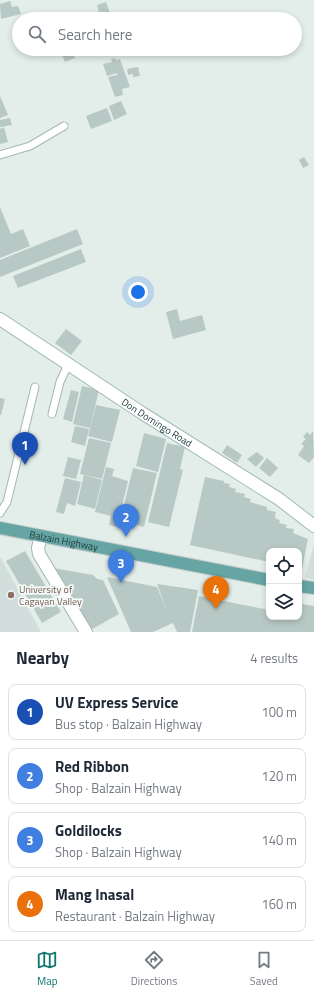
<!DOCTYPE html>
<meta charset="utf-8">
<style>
:root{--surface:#fff;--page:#f2f2f3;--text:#1f2937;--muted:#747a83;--line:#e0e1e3;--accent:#0f766e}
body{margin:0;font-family:"Titillium Web",sans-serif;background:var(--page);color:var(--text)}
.controls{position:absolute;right:12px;bottom:12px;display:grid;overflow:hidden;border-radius:8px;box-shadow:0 2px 6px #0003}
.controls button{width:36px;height:36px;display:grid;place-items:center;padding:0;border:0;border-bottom:1px solid var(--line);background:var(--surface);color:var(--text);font:20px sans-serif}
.you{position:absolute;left:138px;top:292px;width:14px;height:14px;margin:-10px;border:3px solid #fff;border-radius:50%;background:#1a73e8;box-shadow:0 0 0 6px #1a73e833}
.badge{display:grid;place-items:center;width:26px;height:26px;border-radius:50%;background:var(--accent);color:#fff;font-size:13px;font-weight:700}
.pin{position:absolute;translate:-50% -33px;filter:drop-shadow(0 1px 2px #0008)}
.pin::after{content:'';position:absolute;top:21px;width:14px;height:12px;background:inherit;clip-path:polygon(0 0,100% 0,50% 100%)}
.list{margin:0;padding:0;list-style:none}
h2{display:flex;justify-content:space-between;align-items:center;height:52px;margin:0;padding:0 16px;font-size:17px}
h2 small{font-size:13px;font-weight:400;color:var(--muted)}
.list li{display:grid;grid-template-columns:26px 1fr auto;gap:12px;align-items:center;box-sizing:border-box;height:56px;margin:0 8px 8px;padding:0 8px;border:1px solid var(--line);border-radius:8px}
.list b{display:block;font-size:15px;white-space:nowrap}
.list p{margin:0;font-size:13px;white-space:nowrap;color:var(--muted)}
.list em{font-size:13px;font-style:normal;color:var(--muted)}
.icon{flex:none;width:22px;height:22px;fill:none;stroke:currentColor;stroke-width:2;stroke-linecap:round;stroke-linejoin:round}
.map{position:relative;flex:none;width:314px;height:632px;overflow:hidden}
.search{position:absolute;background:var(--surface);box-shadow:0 2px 6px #0003;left:12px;right:12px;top:12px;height:44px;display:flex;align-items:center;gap:10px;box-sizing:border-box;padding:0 14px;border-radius:22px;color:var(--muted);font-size:15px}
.sheet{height:308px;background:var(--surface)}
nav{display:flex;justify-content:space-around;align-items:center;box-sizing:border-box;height:56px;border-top:1px solid var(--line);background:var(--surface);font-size:11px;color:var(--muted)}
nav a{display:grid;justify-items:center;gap:2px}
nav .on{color:var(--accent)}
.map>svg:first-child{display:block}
.built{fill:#d1dedb}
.building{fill:#b8c9c5}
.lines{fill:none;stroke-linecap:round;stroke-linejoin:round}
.service-casing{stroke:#a5b6b4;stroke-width:9}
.minor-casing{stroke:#a5b6b4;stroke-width:14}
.secondary-casing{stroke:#a1bab7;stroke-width:14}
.primary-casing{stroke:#c1cac9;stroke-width:14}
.service{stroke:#fff;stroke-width:7}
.minor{stroke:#fff;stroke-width:12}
.secondary{stroke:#fff;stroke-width:12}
.primary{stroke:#66a5a4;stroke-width:12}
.education-dot{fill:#8d6e63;stroke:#f4faf8;stroke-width:1.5}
.labels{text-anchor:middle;stroke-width:3.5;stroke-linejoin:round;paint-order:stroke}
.street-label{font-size:10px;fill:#22403f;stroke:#f4faf8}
.education-label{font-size:10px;fill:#785e54;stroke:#f4faf8;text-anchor:start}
</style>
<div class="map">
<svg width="314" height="632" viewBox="0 0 314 632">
<rect width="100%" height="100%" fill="#e3eeeb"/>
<g class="built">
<path d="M314,544V580L305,577Z"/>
<path d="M0,558H1L41,632H0Z"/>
</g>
<g class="building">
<path d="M10,1L12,7L18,6L21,14L1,19L0,4Z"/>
<path d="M106,2L110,13L100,16L97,5Z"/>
<path d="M60,49H71L75,58L65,62Z"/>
<path d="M73,49H93L76,56Z"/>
<path d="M115,58L116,60L120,59L130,87L122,89L123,95L115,97L108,77L117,75V73L107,76L103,64L112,62L111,59Z"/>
<path d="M138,67L140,76L133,77V74L128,75L127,69Z"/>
<path d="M0,96L8,115L0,118Z"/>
<path d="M121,101L127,114L114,120L109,106Z"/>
<path d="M107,108L112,121L91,129L86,116Z"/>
<path d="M10,118L12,125L0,127V120Z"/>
<path d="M4,127L8,142L0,144V129Z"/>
<path d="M304,157L309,165L303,168L299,160Z"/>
<path d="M0,207L11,234L23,229L30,246L0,258Z"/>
<path d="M77,229L83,244L0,277V260Z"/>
<path d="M81,249L86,262L18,288L13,276Z"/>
<path d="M177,309L180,321L202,315L206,330L173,339L166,312Z"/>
<path d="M66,329L82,341L71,355L55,343Z"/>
<path d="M82,386L99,390L90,428L73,424Z"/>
<path d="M71,390L79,392L72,422L63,419Z"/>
<path d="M0,398L5,399L1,415H0Z"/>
<path d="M96,405L120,410L112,442L88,436Z"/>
<path d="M75,426L89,429L85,446L71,442Z"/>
<path d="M313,431L314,457L309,463L298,455L304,446L301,444L306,439L303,437L307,432L310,435Z"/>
<path d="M144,433L166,439L158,472L136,466Z"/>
<path d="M89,438L111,443L102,479L80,474Z"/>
<path d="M167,443L185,447L180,469L183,470L169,527L148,522Z"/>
<path d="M227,445L242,455L237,463L222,453Z"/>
<path d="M257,452L264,458L256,467L247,459Z"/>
<path d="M68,457L81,460L76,479L63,476Z"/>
<path d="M267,458L278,468L270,477L259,468Z"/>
<path d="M106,467L114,469L112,476L128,481L117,527L109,525L111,516L95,512Z"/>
<path d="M133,468L157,473L144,527L120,521Z"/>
<path d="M84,475L102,480L95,509L77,504Z"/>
<path d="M205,477L224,481V483L230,484L229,487L236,489L235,492L245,494L244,497L251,499L250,502L267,507V510L276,512L275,516L276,519L280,520L279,523L287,525L286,528L294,529L293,533L308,539L302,569H299V551H269V562L190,545Z"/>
<path d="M65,478L81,482L75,506L67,503L64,514L56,512Z"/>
<path d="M25,551L61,612L42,623L6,561Z"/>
<path d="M53,568L93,575L97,579L103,580L119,614L87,632Z"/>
<path d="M107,577L157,587L167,611L157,584L198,590L190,632H177L173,623L153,632H131Z"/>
<path d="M199,596L269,610V617H299L302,604L314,606V632H192Z"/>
</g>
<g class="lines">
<g class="service-casing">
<g id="service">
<path d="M0,155L30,146L64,126"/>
<path d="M52,414L60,382L68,365"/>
<path d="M0,513L7,502L35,387"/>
</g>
</g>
<g class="minor-casing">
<path id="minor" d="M41,536L38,548L39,554L86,632"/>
</g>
<g class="secondary-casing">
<g id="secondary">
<path id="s1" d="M0,319L142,413L279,499L314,526"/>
</g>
</g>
<g class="primary-casing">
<g id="primary">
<path id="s2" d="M0,528L269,580"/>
<path d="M299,586L314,588"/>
</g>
</g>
<use href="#service" class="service"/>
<use href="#minor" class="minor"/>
<use href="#secondary" class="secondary"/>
<use href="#primary" class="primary"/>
</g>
<circle class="education-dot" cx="11" cy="595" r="4"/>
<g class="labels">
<g class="street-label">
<text dy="4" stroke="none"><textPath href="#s1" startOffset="188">Don Domingo Road</textPath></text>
<text dy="4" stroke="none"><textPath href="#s2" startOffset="65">Balzain Highway</textPath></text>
</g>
<g class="education-label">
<text x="19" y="593">University of<tspan x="19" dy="12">Cagayan Valley</tspan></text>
</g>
</g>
</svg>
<div class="controls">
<button><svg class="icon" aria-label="locate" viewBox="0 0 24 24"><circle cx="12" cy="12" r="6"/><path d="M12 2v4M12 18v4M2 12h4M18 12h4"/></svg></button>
<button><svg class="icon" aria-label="layers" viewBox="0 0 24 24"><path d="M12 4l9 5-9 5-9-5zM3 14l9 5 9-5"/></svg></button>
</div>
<div class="you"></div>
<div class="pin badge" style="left:25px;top:465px;background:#1a4fb4">1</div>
<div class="pin badge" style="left:126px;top:537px;background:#3f7fe0">2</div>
<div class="pin badge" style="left:121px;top:583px;background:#3f7fe0">3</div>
<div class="pin badge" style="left:216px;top:609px;background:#e8710a">4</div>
<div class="search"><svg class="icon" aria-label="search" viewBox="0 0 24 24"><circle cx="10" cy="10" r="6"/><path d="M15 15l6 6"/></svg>Search here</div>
</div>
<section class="sheet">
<h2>Nearby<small>4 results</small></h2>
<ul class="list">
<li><span class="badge" style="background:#1a4fb4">1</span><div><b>UV Express Service</b><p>Bus stop · Balzain Highway</p></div><em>100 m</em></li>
<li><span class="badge" style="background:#3f7fe0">2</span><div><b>Red Ribbon</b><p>Shop · Balzain Highway</p></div><em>120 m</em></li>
<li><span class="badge" style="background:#3f7fe0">3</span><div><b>Goldilocks</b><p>Shop · Balzain Highway</p></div><em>140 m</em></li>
<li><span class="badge" style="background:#e8710a">4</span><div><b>Mang Inasal</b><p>Restaurant · Balzain Highway</p></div><em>160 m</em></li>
</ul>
</section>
<nav>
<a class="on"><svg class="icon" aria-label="map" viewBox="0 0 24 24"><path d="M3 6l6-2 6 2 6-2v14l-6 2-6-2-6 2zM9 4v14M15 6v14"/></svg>Map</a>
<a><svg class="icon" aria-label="directions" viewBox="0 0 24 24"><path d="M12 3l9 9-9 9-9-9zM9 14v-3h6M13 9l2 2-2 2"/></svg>Directions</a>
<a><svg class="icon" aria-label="saved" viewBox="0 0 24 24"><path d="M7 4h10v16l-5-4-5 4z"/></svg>Saved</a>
</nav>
